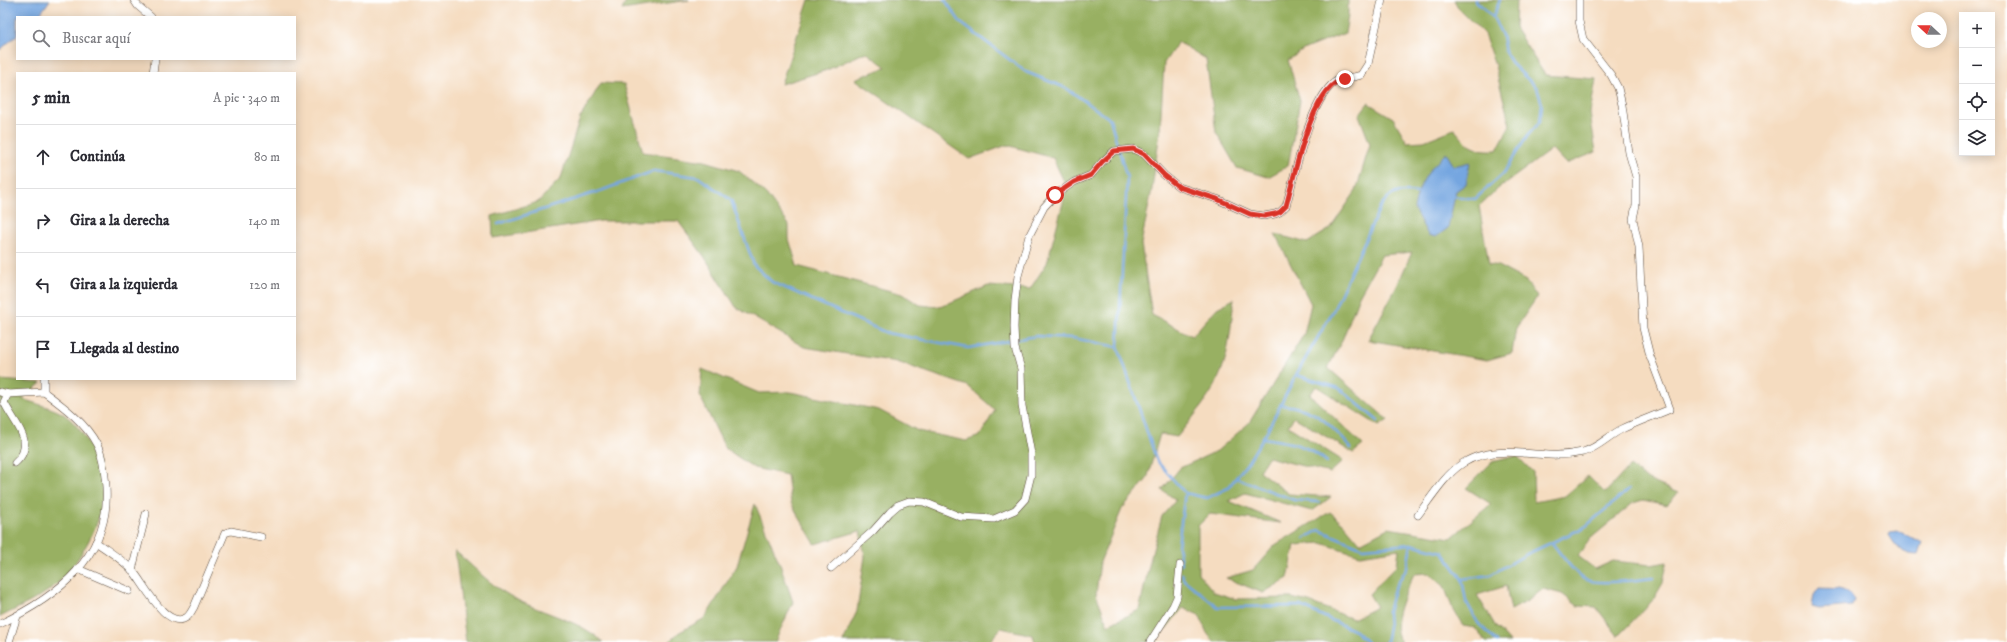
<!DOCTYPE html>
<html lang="es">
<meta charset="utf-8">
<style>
:root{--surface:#fff;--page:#f2f2f3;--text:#2b2b33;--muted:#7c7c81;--line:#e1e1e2}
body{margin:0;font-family:"IM FELL DW Pica",serif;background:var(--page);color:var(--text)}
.controls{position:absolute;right:12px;top:12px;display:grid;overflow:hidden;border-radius:0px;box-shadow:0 2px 10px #0003}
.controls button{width:36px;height:36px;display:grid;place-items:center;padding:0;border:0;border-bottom:1px solid var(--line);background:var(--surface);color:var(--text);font:20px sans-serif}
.compass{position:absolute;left:1911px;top:12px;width:36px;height:36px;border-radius:50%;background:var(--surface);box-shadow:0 2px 10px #0003;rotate:292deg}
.stop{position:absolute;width:12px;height:12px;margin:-9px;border:3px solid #d93025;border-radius:50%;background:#fff}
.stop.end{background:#d93025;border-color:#fff;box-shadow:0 1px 4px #0008}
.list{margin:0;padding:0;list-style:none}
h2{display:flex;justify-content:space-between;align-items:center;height:52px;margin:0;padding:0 16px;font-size:17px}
h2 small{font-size:13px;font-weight:400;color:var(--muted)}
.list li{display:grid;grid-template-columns:26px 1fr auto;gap:12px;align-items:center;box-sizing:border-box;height:64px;padding:0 16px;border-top:1px solid var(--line)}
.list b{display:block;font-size:15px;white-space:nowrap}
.list em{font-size:13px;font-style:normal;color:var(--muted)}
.icon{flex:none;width:22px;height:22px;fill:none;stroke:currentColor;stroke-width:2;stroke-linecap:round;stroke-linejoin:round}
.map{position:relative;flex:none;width:2007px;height:642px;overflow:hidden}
.search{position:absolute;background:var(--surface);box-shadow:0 2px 10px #0003;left:16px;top:16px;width:280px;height:44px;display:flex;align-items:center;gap:10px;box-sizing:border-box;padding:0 14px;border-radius:0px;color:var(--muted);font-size:15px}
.panel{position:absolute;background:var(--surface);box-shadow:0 2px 10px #0003;left:16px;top:72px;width:280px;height:308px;border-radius:0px}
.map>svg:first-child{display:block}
.forest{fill:#98b062;stroke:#6a6d40}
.water{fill:#75a6e0;stroke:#58687f}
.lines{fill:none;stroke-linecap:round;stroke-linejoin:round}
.stream{stroke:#75a6e0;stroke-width:2.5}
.minor-casing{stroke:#574536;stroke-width:8}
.minor{stroke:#fff;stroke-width:7}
.route{stroke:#d93025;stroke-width:5}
</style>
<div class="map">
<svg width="2007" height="642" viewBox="0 0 2007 642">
<rect width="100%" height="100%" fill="#fff"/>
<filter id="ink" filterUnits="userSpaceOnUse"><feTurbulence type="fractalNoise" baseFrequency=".025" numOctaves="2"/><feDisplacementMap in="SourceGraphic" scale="8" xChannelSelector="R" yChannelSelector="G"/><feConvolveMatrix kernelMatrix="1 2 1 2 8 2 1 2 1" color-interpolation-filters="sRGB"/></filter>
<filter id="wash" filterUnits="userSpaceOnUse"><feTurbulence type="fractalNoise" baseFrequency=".012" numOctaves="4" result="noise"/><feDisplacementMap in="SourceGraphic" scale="16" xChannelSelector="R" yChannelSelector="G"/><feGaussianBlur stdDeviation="0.9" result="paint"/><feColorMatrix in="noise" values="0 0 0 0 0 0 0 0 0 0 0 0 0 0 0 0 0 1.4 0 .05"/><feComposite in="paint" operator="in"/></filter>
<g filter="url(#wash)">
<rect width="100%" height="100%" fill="#f5dcc0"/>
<g class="forest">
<path d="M627,0H689L622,10Z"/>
<path d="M809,0H1348V16L1345,33L1305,49L1288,60L1300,101L1288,166L1268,177L1237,168L1216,132L1206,59L1178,42L1164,63L1160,131L1152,189L1141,244L1152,315L1192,336L1217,308L1234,299C1231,323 1230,349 1221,372C1212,396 1193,417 1177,437L1160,434L1147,479L1122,509L1100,562L1096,594L1108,625L1139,610L1151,557L1162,516L1176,500L1162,490L1180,468L1217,451L1249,423L1304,334L1311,304L1275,234L1307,243L1330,229L1356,191L1370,144L1359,115L1368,103L1393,118L1407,142L1424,141L1454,129C1469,146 1472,151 1497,150L1510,125L1495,66L1484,34L1459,9L1454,0H1519L1516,2L1515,28L1545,75L1596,79L1590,113L1596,152L1566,164L1552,149L1495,191L1479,206L1489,264L1498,266L1526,281L1537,297L1516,328L1512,353L1487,360L1368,340L1397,286L1412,252L1382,255L1359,296L1343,338L1328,368L1388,420L1379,426L1316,386L1310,395L1363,445L1353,453L1294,417L1288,426L1343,461L1330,473L1268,457L1259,471L1289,494L1331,497L1312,511L1245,493L1229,501L1281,523L1210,514L1198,526V573L1214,592L1236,599L1291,598L1309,602L1353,619L1377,607L1369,594L1397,565L1399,549L1360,555L1321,543L1295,545L1288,578L1263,593L1226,578L1253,570L1275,545L1330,512L1344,524L1360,543L1388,528L1451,538L1491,504L1466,488L1492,462L1517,456L1533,472L1534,502L1565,496L1588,476L1605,493L1630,466L1648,480L1678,493L1667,505L1643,500L1633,503L1590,539L1578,556L1595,569L1613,561L1651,565L1667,562L1663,583L1653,600L1618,636L1596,607L1578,606L1562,594L1543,589L1529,600L1511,610L1506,586L1477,595L1496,627L1510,642H1486L1475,628L1463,626L1452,607L1444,586L1429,573L1414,574C1406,591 1388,625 1401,642H1214L1207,633L1199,615L1183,608L1155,642H1035L1033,635L1001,628L989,642H843L857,611L865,556L860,531L815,544L791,503L787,475L754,468L725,448L700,396L702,369L759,393L790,392L879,410L918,431L966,441L980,436L995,410L968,386L897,362L804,347L736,307L704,256L678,221H601L493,238L492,216L538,202L561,178L580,118L601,83L624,84L643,152L705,161L739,171L766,194L789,225V239L797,266L902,294L920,305L940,307L988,286L1030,289L1047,263L1067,188L1053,158L1007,145L969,159L855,79L886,67L866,52L827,70L781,84Z"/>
<path d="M0,380L41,383L22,399C33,403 55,408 65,415C91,435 108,478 101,510C96,532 79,560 64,577C48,595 22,606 0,617Z"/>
<path d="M755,504L781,567L793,602L775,642H669L678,633L705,618L737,566Z"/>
<path d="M455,551C472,565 488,583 507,594C537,613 577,618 603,642H466Z"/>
</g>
<g class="water">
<path d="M0,0H50L38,17H17V35L0,50Z"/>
<path d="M1446,153L1454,166L1470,162L1466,184L1456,191L1448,228L1436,237L1428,235L1414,209C1419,182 1427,172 1446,153Z"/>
<path d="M1898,531L1923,543L1919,555C1902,555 1896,547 1889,535L1890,532Z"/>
<path d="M1819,588C1832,589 1848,586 1854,601L1852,606L1819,609L1812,607L1814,595Z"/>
</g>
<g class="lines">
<g class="stream">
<path d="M945,0L961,23L1026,72L1066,88L1110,119L1127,178L1118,347L1157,461L1185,493"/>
<path d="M1475,0L1493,17"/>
<path d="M1452,196L1475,199L1503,174L1528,135L1540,122L1542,104L1537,88L1513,65L1505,52L1502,35L1493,17L1500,0"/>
<path d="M498,224L603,190L654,171L698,177L731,200L754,265L772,282L887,333L968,348L1036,336L1073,338L1118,347"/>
<path d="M1296,375L1339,388L1378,421"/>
<path d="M1281,405C1315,407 1329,423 1351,448"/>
<path d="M1263,438C1289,442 1307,444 1327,462"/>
<path d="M1236,478L1294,500L1319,502"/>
<path d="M1305,538L1319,530L1363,548L1411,544"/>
<path d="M1553,544C1559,552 1575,574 1584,579C1597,586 1638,580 1653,578"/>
<path d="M1181,564L1178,546L1185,493L1207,498L1228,488L1248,462L1267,431L1296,375L1333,311L1380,207C1392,190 1399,191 1419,193"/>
<path d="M1182,574L1183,579L1218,607L1301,606L1355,631L1367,642"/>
<path d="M1462,579L1490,575L1527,554L1585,527L1629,489"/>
<path d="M1386,642L1389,628L1388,612L1394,589L1407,568L1411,544L1443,552L1462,579L1466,601L1478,623L1497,642"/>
</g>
</g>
</g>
<g filter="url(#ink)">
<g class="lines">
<g class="minor-casing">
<g id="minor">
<path d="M134,0L138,6L151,17"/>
<path d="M153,73L155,59"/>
<path d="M0,392L8,394L44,392C63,406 86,423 97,445C103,457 105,473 106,487C111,556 57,597 0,624"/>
<path d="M44,392V379"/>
<path d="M8,394L4,402C13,422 38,443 15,463"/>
<path d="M1418,515C1450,471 1463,447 1522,453C1544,455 1561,457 1583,452C1598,448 1608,436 1622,429C1637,422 1654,416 1670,409L1650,356L1643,328L1639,247L1633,219L1636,205V177L1629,153L1622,105L1618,88L1611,75L1583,39L1579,21V0"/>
<path d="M96,542C108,551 122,559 133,571C143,582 167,632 187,617C190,615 192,610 194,607L225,533L231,531L261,537"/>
<path d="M831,568L873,531L890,512L898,505L909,501L924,502L961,517L994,519L1015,510L1025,499L1031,475V454L1022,406L1021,369L1015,348L1014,327L1015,300L1018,276L1029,236L1044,207L1055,195L1074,182L1091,175L1102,162L1114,151L1133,149L1144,154L1164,175L1179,187L1217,199L1250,214L1264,216L1275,214L1280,212L1286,206C1295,176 1310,95 1338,80C1344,77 1354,78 1361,75L1368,64L1382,0"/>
<path d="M78,569L129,591"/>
<path d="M132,570L146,514"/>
<path d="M9,642L17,616"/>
<path d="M1150,642L1173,606L1177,597L1180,565"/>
</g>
</g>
<use href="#minor" class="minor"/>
</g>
</g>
<g class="lines" filter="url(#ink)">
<path class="route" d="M1055,195L1074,182L1091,175L1102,162L1114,151L1133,149L1144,154L1164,175L1179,187L1217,199L1250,214L1264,216L1275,214L1280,212L1286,206C1294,178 1312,83 1345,79"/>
</g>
</svg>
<div class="controls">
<button>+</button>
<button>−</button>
<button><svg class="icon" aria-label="locate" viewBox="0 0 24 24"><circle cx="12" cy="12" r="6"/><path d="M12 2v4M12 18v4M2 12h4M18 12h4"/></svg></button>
<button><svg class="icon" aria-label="layers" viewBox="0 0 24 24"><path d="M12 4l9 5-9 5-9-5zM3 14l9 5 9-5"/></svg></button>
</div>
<svg class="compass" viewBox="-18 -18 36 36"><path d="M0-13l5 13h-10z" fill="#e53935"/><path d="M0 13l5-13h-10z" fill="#7c7c81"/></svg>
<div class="stop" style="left:1055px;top:195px"></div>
<div class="stop end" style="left:1345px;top:79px"></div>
<div class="search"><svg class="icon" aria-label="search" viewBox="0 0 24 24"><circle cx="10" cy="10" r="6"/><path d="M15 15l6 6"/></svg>Buscar aquí</div>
<section class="panel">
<h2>5 min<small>A pie · 340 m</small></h2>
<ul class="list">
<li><svg class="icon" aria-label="ahead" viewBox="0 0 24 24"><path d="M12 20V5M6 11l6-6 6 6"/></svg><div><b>Continúa</b></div><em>80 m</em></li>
<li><svg class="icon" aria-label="right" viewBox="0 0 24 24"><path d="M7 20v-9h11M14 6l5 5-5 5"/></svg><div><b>Gira a la derecha</b></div><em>140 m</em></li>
<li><svg class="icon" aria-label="left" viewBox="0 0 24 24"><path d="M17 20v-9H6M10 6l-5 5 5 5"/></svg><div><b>Gira a la izquierda</b></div><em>120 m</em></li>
<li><svg class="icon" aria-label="arrive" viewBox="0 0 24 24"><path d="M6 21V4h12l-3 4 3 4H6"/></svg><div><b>Llegada al destino</b></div></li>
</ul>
</section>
</div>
